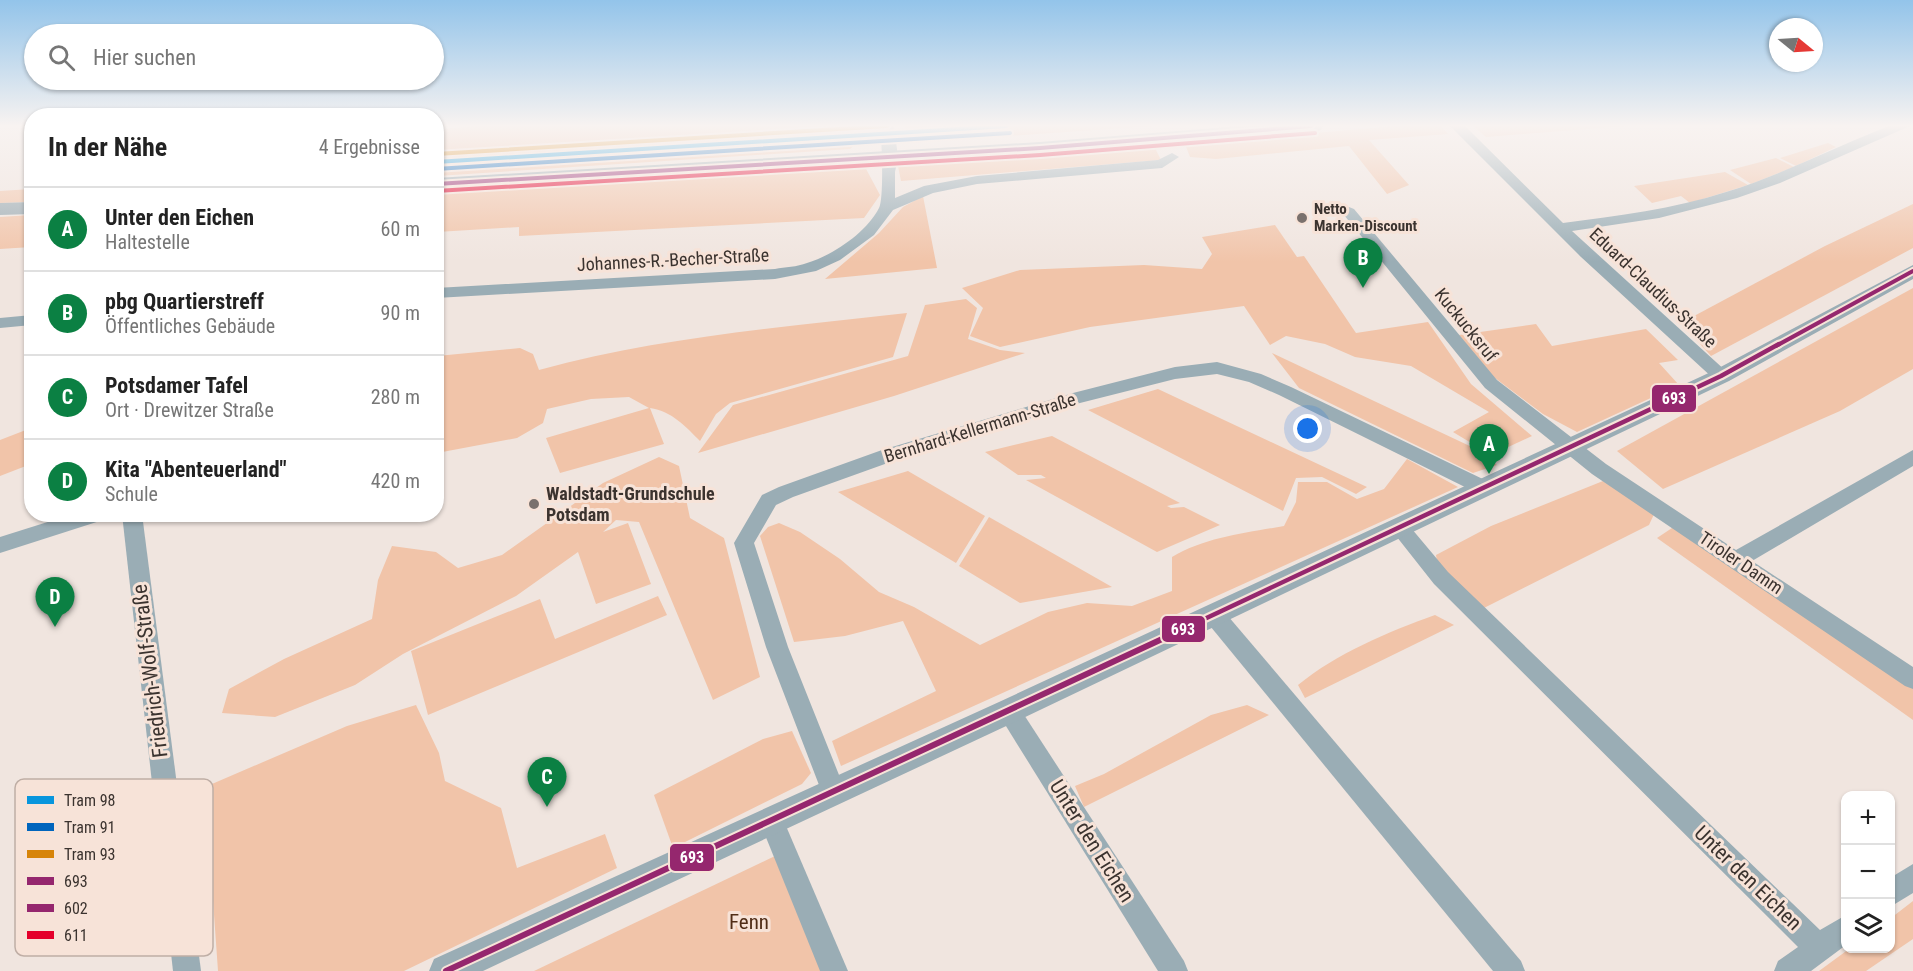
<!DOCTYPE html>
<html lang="de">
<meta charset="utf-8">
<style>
:root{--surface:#fff;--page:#f6f6f6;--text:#222;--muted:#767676;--line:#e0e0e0;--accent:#0b8043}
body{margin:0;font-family:"Roboto Condensed",sans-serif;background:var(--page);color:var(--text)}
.controls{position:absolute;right:18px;bottom:18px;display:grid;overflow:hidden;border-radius:12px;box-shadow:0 2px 4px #0004}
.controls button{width:54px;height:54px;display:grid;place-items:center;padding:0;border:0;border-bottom:2px solid var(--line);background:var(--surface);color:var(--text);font:30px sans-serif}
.compass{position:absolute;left:1769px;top:18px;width:54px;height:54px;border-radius:50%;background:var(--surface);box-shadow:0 2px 4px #0004;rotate:108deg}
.you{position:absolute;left:1308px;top:429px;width:21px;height:21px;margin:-15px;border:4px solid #fff;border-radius:50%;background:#1a73e8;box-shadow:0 0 0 9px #1a73e833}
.badge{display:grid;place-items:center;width:39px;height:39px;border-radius:50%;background:var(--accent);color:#fff;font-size:20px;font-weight:700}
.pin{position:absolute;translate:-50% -50px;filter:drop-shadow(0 2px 3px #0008)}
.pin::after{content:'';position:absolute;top:32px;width:21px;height:18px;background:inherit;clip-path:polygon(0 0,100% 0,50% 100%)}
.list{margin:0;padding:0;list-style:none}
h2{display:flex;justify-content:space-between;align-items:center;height:78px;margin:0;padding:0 24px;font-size:26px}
h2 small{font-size:20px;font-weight:400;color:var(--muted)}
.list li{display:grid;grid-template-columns:39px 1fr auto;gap:18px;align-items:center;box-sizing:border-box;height:84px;padding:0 24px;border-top:2px solid var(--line)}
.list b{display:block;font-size:22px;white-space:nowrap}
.list p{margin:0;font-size:20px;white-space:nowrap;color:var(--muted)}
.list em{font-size:20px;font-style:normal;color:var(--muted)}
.icon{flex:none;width:33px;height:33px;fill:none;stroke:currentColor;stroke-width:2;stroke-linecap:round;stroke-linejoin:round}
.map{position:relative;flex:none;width:1913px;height:971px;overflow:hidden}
.search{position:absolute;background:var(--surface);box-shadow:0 2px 4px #0004;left:24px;top:24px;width:420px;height:66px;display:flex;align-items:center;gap:15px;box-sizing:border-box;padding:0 21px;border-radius:33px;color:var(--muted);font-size:22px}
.panel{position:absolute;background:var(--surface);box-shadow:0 2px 4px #0004;left:24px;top:108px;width:420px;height:414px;border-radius:24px}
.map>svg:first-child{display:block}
.green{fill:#f1c4a9}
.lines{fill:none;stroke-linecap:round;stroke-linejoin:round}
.minor{fill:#9aadb5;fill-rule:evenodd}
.tertiary{fill:#9aadb5;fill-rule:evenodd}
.secondary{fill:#9aaab1;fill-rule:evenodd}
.bus-1-far2-casing{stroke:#f7e3d8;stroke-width:8}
.bus-1-far1-casing{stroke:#f7e3d8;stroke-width:9}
.bus-1-casing{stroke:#f7e3d8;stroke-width:10}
.bus-2-casing{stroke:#f7e3d8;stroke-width:8}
.bus-3-casing{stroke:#f7e3d8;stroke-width:8}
.bus-1-far2{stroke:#95276e;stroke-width:4}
.bus-1-far1{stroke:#95276e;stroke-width:4.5}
.bus-1{stroke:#95276e;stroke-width:6}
.bus-2{stroke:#95276e;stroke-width:4}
.bus-3{stroke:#e4002b;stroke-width:4}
.tram-1-casing{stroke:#f7e3d8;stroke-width:8}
.tram-2-casing{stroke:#f7e3d8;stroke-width:8}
.tram-3-casing{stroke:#f7e3d8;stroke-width:8}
.tram-1{stroke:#0896dd;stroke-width:4}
.tram-2{stroke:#0065bd;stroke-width:4}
.tram-3{stroke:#d78409;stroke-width:4}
.poi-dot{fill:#7a716d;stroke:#f7e3d8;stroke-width:2}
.labels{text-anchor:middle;stroke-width:6;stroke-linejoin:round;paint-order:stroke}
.far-poi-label{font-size:15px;font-weight:bold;fill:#3b332f;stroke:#f7e3d8;text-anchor:start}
.street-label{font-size:18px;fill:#3b332f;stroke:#f7e3d8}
.poi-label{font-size:18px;font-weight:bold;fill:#3b332f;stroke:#f7e3d8;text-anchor:start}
.near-street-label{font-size:21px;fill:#3b332f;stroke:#f7e3d8}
.near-park-label{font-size:21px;fill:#512e18;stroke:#f7e3d8}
.key{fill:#f7e3d8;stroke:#bfaea5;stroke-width:1.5}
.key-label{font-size:16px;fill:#3b332f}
.line-badge{stroke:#f7e3d8;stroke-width:2}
.badge-label{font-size:16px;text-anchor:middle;font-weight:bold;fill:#fff}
</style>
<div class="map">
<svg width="1913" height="971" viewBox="0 0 1913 971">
<rect width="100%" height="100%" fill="#f0e5df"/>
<g class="green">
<path d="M484,126H862V139L850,149L437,176V129Z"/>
<path d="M905,126H1152L908,143Z"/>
<path d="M1397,126H1441L1448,134L1369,140L1409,185L1387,194L1349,146L1216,159L1190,157L1185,144Z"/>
<path d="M1473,126H1625L1486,137Z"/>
<path d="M1828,143L1836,147L1796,166L1780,158Z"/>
<path d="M1154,146L1161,160L901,181L898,166Z"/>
<path d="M1776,158L1794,167L1751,184L1730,170Z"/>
<path d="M865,167L880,195L864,218L519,236V227L437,232V193Z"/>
<path d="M1725,172L1748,185L1690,203L1681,196L1652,203L1634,186Z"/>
<path d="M31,189V202L0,203V191Z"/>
<path d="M923,196L937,268L825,279L879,233L903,207Z"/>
<path d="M1913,204V248L1711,356L1681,323L1825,246Z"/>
<path d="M31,215V247L0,249V217Z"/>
<path d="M1275,225L1297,257L1304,256L1356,333L1428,322L1471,384L1532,436L1491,455L1453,432L1489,412L1411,366L1355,357L1325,344L1286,336L1270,345L1244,306L1090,327L1000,347L970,336L983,308L962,288L1020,270L1144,265L1202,269L1212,254L1202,237Z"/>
<path d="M1913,288V369L1840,411L1663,489L1617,451Z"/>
<path d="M966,299L977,308L968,339L1000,350L1025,353L894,396L698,453L733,405L908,356L925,305Z"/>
<path d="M907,313L893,357L730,403L716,414L700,441C686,427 672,411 650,408L664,444L560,473L546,438L649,408L629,397L591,399L547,409L543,423L517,438L437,453V356L520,348L533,354L539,370C659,337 784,327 907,313Z"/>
<path d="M1536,324L1552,346L1646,329L1678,360L1659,363L1679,385L1577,432L1543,414L1491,375L1459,335Z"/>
<path d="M1272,353L1474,448L1497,465L1473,473L1299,388Z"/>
<path d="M1158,389L1367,487L1356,494L1322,477L1296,478L1283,511L1088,410Z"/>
<path d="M31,428V464L0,476V440Z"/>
<path d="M1052,436L1180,503L1167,506L1171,508L1184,507L1220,525L1157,552L1026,480L1046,478L1041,475H1018L985,452Z"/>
<path d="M659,457L679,466L690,518L724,538L760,677L713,700L639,522L616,520L603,532L628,523L651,584L596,604L578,552L516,596L403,654L355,685L275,717L222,713L229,689L284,659L372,619L378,580L392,546L436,552L458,568L502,555L603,483Z"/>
<path d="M1407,459L1458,487L841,766L832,741L936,691L903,621L845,636L794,642L760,536L768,527L779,523L800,532L840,559L879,592L914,607L980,645L1048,612L1087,603L1132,606L1172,591V557C1206,537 1246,533 1284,526L1296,502L1298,482H1327L1357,499L1384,489Z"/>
<path d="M908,471L985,516L956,563L838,492Z"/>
<path d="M1603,481L1655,512L1649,525L1478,611L1438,568L1436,555L1491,526Z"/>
<path d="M989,517L1112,587L1020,603L959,566Z"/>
<path d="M1675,526L1913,687V720L1657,538Z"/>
<path d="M658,596L667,615L428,715L411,651L540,599L555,639Z"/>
<path d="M1435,615L1454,625L1305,698L1298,685C1337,653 1388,632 1435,615Z"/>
<path d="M416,705L439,753L445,781L501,808L517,868L605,834L617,868L404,971H218L205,787L347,726Z"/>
<path d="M1247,705L1269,715L1084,807L1075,786L1104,774L1211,715Z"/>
<path d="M792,731L811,773L802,784L673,848L654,795L763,739Z"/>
<path d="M775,856L823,971H534Z"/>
<path d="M1913,901V939L1866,971H1819L1849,949L1890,948L1891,918Z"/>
</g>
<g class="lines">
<g class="minor">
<path d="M880,126H894L898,157L895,172V198L924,186L977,176L1158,160L1172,153L1179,157L1162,168L977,184L933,193L893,210L874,235L840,260L816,271L775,279L436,298V288L775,269C785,267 797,267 807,263C833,255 866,233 879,208C884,199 882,140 880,126Z"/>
<path d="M1450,126H1465L1563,223C1618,216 1673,209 1726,192C1779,176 1828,150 1879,130L1889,126H1910L1780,183L1737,198L1659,218L1572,231L1727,372L1730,376L1727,380H1715L1581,257Z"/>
<path d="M1349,207L1354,209L1497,380L1606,464L1736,550L1913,450V466L1752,561L1913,667V689L1905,686L1592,474L1485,388L1344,215L1341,212L1344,209Z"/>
<path d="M32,315V325L0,328V318Z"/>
<path d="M1217,362L1261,374L1291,387L1489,482L1492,487L1489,492L1482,494L1475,492L1279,395L1249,382L1217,374L1175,379L1076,404L896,460L793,497L776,505L754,543L788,647L845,790L842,798L833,801L824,798L766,647L734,543L762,495L779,487L882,450L1073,393L1175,367Z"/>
<path d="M73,514H109L106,519L0,553V537Z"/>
<path d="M122,514H142L201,971H173Z"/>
<path d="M1399,519L1406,522L1448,572L1820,930L1846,915V945L1811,971H1774L1778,961L1798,947L1434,584L1389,527L1392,522Z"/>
<path d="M1214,606L1222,609L1521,961L1525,971H1493L1206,621L1203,615L1206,609Z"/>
<path d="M1009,701L1017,704L1184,961L1188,971H1158L1001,718L997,711L1001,704Z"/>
<path d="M771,808L780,812L848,971H820L759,820L762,812Z"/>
<path d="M1913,864V893L1890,907V878Z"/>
</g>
<path class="tertiary" d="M1913,265V279L1729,381L1019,720L483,971H429L434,959L999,702L1713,371Z"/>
<g class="secondary">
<path d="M1240,126H1323L1321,130L1314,132L1040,154L436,190V178L1040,142Z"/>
<path d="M32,202V214L0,215V203Z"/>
</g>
<g class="bus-1-far2-casing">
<path id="bus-1-far2" d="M1776,346L1913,271"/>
</g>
<g class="bus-1-far1-casing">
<path id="bus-1-far1" d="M1198,622L1721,376L1779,344"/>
</g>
<g class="bus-1-casing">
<path id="bus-1" d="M446,971L1201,621"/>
</g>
<g class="bus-2-casing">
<path id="bus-2" d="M436,184L1040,148L1311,126"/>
</g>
<g class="bus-3-casing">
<path id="bus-3" d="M436,191L1040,155L1315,133"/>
</g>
<use href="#bus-1-far2" class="bus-1-far2"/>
<use href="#bus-1-far1" class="bus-1-far1"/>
<use href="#bus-1" class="bus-1"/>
<use href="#bus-2" class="bus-2"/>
<use href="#bus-3" class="bus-3"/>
<g class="tram-1-casing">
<path id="tram-1" d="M436,162L1006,126"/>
</g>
<g class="tram-2-casing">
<path id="tram-2" d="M436,169L1010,133"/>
</g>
<g class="tram-3-casing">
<path id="tram-3" d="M436,154L887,126"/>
</g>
<use href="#tram-1" class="tram-1"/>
<use href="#tram-2" class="tram-2"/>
<use href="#tram-3" class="tram-3"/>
</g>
<linearGradient id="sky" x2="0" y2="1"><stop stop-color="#93c4ea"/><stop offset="0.48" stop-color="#f8f3f1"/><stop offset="1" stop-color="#f8f3f1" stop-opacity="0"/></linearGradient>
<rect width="1913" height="262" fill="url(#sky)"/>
<g class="poi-dot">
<circle cx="1302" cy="218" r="6"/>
<circle cx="534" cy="504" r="6"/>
</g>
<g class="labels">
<g class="far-poi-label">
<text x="1314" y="214">Netto<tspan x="1314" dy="17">Marken-Discount</tspan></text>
</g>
<g class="street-label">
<text transform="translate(673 260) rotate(-3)" y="6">Johannes-R.-Becher-Straße</text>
<text transform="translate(1653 288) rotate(43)" y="6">Eduard-Claudius-Straße</text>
<text transform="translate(1466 325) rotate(51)" y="6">Kuckucksruf</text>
<text transform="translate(980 428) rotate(-17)" y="6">Bernhard-Kellermann-Straße</text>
<text transform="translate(1741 563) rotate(34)" y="6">Tiroler Damm</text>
</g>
<g class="poi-label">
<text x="546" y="500">Waldstadt-Grundschule<tspan x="546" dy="21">Potsdam</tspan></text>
</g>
<g class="near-street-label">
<text transform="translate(150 671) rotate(-97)" y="7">Friedrich-Wolf-Straße</text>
<text transform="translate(1092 841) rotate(58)" y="7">Unter den Eichen</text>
<text transform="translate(1748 878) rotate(44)" y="7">Unter den Eichen</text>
</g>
<g class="near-park-label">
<text x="749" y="929">Fenn</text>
</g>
</g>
<rect x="15" y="779" width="198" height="177" rx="9" class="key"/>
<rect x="27" y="796" width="27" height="8" fill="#0896dd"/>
<rect x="27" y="823" width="27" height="8" fill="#0065bd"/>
<rect x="27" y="850" width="27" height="8" fill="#d78409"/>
<rect x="27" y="877" width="27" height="8" fill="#95276e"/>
<rect x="27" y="904" width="27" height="8" fill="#95276e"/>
<rect x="27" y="931" width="27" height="8" fill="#e4002b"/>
<g class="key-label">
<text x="64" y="806">Tram 98</text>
<text x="64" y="833">Tram 91</text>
<text x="64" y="860">Tram 93</text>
<text x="64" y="887">693</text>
<text x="64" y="914">602</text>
<text x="64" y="941">611</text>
</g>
<g class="line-badge">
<rect x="1651" y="384" width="46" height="29" rx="6" fill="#95276e"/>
<rect x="1161" y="615" width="45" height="28" rx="6" fill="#95276e"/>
<rect x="669" y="843" width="46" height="29" rx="6" fill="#95276e"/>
</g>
<g class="badge-label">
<text x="1674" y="404">693</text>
<text x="1183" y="635">693</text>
<text x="692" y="863">693</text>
</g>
</svg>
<div class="controls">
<button>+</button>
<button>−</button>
<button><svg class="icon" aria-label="layers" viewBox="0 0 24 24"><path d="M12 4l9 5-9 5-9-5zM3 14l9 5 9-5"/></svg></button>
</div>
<svg class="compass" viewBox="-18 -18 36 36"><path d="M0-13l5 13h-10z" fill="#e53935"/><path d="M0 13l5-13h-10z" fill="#767676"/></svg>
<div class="you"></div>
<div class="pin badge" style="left:1489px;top:474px">A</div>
<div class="pin badge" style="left:1363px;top:288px">B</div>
<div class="pin badge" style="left:547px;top:807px">C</div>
<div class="pin badge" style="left:55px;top:627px">D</div>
<div class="search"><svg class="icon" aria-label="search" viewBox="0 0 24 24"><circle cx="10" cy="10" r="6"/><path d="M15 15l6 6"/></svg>Hier suchen</div>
<section class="panel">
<h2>In der Nähe<small>4 Ergebnisse</small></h2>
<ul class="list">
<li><span class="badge">A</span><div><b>Unter den Eichen</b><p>Haltestelle</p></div><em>60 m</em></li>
<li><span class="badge">B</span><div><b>pbg Quartierstreff</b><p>Öffentliches Gebäude</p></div><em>90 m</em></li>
<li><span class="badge">C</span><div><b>Potsdamer Tafel</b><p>Ort · Drewitzer Straße</p></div><em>280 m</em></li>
<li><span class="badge">D</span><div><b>Kita &quot;Abenteuerland&quot;</b><p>Schule</p></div><em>420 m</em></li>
</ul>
</section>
</div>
